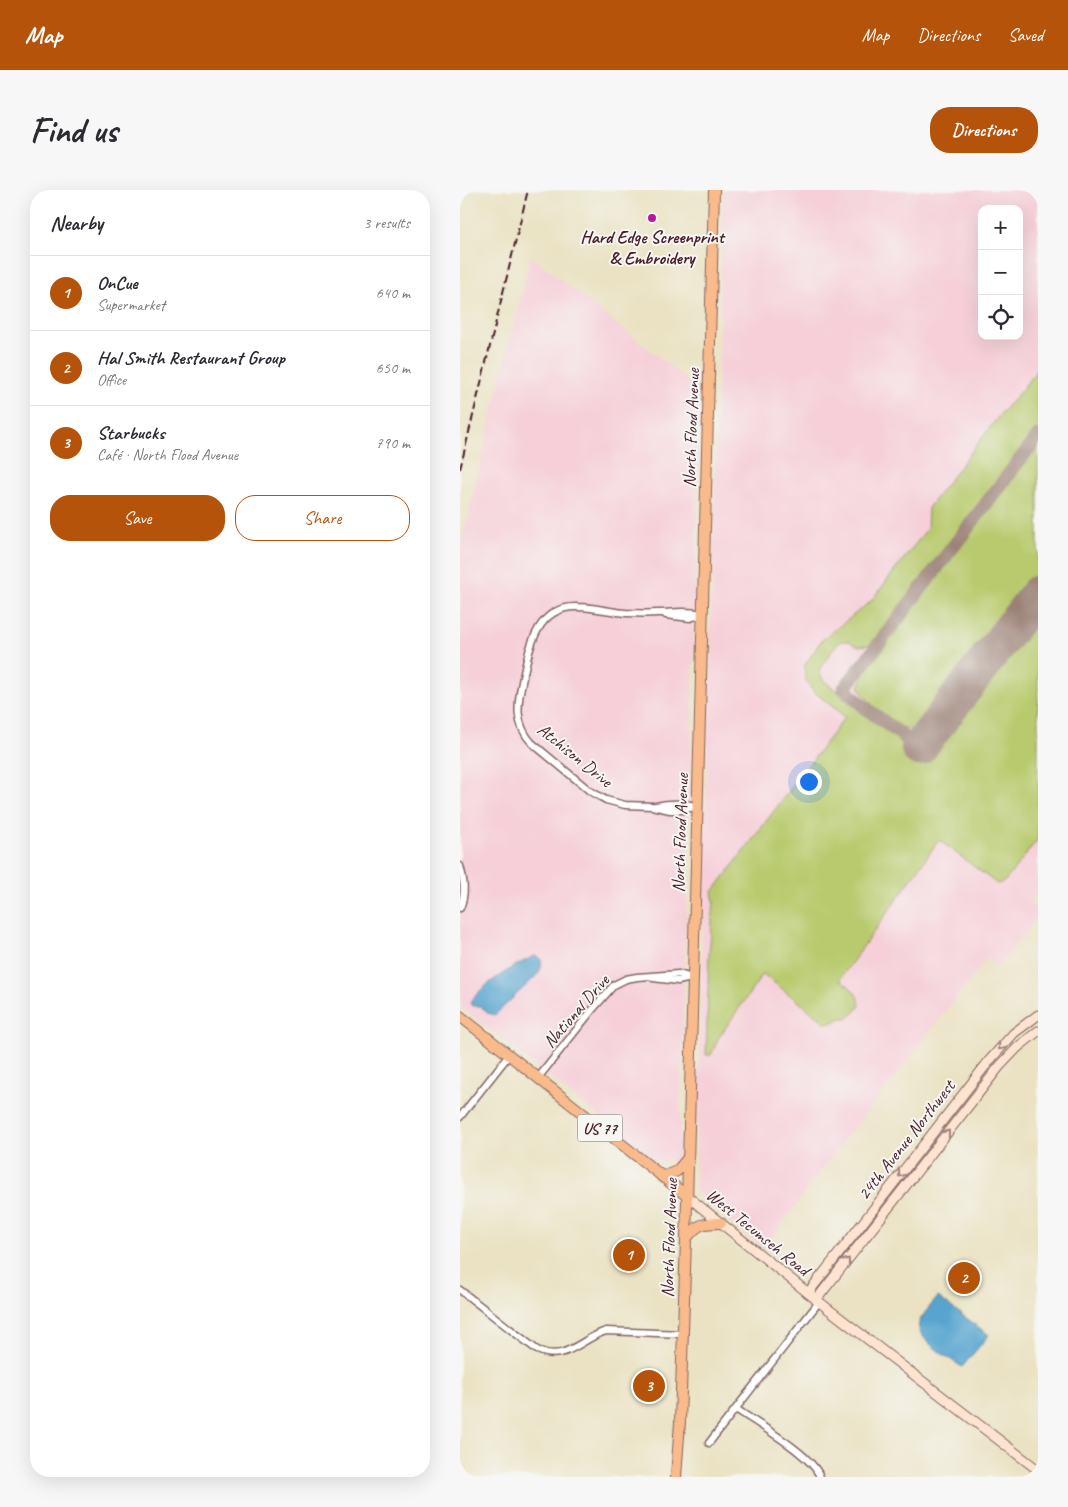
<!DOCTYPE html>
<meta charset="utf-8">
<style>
:root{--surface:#fff;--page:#f7f7f7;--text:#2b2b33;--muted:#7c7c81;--line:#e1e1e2;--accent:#b45309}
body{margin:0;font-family:Caveat,sans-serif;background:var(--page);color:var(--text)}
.controls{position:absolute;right:15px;top:15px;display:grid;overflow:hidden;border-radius:10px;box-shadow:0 5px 20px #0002}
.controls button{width:45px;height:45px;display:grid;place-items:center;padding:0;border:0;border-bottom:1px solid var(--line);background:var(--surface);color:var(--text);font:25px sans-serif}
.you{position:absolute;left:348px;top:591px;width:18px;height:18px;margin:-12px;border:4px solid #fff;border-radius:50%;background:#1a73e8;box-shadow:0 0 0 8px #1a73e833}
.badge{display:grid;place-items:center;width:32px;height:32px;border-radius:50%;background:var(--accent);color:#fff;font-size:16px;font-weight:700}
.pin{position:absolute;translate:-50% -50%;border:2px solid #fff;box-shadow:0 1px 5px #0006}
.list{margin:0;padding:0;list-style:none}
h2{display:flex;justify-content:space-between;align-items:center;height:65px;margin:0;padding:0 20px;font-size:21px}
h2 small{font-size:16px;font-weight:400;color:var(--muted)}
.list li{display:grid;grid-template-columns:32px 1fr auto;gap:15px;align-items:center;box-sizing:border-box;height:75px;padding:0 20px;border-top:1px solid var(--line)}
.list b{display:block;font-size:19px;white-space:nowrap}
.list p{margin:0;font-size:16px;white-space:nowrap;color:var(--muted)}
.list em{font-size:16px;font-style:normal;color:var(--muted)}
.actions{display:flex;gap:10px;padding:15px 20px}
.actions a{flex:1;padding:11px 0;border:1px solid var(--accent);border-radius:20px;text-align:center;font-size:18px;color:var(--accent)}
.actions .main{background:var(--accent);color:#fff}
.icon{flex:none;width:28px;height:28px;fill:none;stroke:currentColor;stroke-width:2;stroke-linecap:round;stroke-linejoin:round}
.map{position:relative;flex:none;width:578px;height:1287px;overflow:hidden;border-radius:20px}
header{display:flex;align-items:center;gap:30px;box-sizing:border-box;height:70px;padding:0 25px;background:var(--accent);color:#fff}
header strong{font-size:24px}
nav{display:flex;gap:28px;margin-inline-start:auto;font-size:18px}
.intro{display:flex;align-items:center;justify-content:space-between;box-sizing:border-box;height:120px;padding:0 30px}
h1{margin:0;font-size:35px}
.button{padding:12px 22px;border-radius:20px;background:var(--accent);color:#fff;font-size:18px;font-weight:700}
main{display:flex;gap:30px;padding:0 30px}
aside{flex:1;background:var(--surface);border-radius:20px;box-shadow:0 5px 20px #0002}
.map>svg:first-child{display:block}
.built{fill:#f6cfd8;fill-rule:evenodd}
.green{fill:#b8ca6d;stroke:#81744c}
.water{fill:#56a4cf;stroke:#50627d}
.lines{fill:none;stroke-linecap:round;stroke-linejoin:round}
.taxiway{stroke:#9a8076;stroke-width:14}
.runway{stroke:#9a8076;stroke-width:36}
.street-casing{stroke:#826360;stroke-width:9}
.secondary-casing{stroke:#826360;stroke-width:11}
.primary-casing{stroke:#826360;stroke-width:12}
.street{stroke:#fff;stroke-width:6}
.secondary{stroke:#fde4d1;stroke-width:9}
.primary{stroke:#fabb8c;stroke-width:10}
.rail{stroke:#4a1f2b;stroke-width:2;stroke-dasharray:8 4;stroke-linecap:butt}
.oneway{stroke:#a4827e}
.poi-dot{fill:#b5179e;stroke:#f6f6f2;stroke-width:2}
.labels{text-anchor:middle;stroke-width:4;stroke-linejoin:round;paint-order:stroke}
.shield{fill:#f6f6f2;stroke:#7e6067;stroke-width:1}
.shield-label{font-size:16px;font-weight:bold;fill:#4a1f2b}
.poi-label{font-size:18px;font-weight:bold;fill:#4a1f2b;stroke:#f6f6f2}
.street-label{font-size:18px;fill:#4a1f2b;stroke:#f6f6f2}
</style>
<header>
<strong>Map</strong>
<nav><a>Map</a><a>Directions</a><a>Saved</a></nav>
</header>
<div class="intro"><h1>Find us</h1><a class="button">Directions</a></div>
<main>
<aside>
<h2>Nearby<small>3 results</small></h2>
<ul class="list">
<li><span class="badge">1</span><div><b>OnCue</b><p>Supermarket</p></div><em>640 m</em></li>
<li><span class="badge">2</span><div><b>Hal Smith Restaurant Group</b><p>Office</p></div><em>650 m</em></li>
<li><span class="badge">3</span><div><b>Starbucks</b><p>Café · North Flood Avenue</p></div><em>790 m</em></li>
</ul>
<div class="actions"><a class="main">Save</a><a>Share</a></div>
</aside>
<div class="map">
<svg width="578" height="1287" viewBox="0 0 578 1287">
<rect width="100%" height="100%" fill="#f6f6f2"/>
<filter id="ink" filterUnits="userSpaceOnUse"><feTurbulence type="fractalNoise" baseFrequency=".02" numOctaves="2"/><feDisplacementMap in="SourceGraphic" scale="10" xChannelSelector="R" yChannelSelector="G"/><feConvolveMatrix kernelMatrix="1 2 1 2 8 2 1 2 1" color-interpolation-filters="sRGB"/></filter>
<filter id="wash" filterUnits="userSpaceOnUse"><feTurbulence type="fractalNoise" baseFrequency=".0096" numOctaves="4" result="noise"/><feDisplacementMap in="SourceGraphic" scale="20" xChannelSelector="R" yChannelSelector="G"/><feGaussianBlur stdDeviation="1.12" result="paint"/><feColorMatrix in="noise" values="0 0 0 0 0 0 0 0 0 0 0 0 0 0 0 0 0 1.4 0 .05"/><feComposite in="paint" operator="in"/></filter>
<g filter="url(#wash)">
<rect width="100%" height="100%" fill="#eae2c2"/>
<g class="built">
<path d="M263,0H578V702L569,713L578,720V726L538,777L527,768L370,969L304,1058L238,1005L239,1003L236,1002L235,998ZM522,19H559V146H522Z"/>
<path d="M71,66L240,200L232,539L219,973L194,970L0,816V361L41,187Z"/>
</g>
<g class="green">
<path d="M578,179V239L411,455L398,456L389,451H382L376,455L360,478V484L364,491L466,569L578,424V649L545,691L537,694L479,650L380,789C390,798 398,801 400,816L395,822L387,828C376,827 376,834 366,833L303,784L259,847L251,865H246L249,763L254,711L252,703L385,527L352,500L345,488V475L361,451L411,411L467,339L468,318L542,222L555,208Z"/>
<path d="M578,253V384L457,540C437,541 412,516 401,501L399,497L406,480L429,447Z"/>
</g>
<g class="water">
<path d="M75,766L80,768C83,775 81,779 77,785L35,825L27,823L21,816H14L10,814C16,798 59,772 75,766Z"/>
<path d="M478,1107L529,1145L502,1177C492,1170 454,1148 459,1133C461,1126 473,1113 478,1107Z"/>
</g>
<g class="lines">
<path class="taxiway" d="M459,558L407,519L384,499L578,246"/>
<path class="runway" d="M459,558L578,403"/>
</g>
</g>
<g filter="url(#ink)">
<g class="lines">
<g class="street-casing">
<g id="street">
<path d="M206,425L230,428L240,425"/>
<path d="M196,616C210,613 222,613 236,616"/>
<path d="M237,616L223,620H210L192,616L165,615L146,610L130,601L72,553C55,535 57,515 62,492C69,461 75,416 117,417C134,417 150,422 166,423C176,423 187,424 197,423C214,423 225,420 242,424"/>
<path d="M0,676C4,691 6,703 0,718"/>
<path d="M193,788L218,791L231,788"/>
<path d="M78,888L133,819L154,795L166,789L177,787L219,784L232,788"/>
<path d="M0,927L49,865"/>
<path d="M0,1100L77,1160C106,1173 120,1149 146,1141L223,1144"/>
<path d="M276,1219C296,1233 353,1265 360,1287"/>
<path d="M249,1253L359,1112"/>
</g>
</g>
<g class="secondary-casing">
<g id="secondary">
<path d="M227,1006L367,1118L578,1280"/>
<path d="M348,1103L529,871L554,843L578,825"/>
<path d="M356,1110L539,877L557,858L578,841"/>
</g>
</g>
<g class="primary-casing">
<g id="primary">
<path d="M0,826L227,1006"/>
<path d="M202,987L217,981L228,968"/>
<path d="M226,1049C238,1034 241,1033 261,1033"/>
<path d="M216,1287L220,1232L226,1049L254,0"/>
</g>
</g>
<use href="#street" class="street"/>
<use href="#secondary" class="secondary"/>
<use href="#primary" class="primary"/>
<path class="rail" d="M0,279L68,0"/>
</g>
<defs><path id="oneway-chevron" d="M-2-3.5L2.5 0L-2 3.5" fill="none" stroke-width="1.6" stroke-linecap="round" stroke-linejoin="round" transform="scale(1.25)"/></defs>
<g class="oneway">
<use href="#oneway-chevron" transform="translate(541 857) rotate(131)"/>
<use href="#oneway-chevron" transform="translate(487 943) rotate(-52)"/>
<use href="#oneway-chevron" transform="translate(441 984) rotate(128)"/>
<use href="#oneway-chevron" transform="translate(387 1071) rotate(-52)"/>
</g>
</g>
<circle class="poi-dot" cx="192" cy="28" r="5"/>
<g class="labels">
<rect class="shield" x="117.5" y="924.5" width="45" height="27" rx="4"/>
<g class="shield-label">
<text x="140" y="944">US 77</text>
</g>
<g class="poi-label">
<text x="192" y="53">Hard Edge Screenprint<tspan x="192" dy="21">&amp; Embroidery</tspan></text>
</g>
<g class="street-label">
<text transform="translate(231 238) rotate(-88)" y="6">North Flood Avenue</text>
<text transform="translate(115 565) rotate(39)" y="6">Atchison Drive</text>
<text transform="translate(220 643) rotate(-88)" y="6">North Flood Avenue</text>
<text transform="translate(116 821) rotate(-49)" y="6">National Drive</text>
<text transform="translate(446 950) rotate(-52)" y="6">24th Avenue Northwest</text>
<text transform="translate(298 1042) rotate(39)" y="6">West Tecumseh Road</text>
<text transform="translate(209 1048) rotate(-88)" y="6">North Flood Avenue</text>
</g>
</g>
</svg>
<div class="controls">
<button>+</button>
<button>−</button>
<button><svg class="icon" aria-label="locate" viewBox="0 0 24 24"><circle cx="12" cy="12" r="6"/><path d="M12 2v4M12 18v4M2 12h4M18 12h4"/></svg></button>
</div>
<div class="you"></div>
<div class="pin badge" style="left:169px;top:1065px">1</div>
<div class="pin badge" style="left:504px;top:1088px">2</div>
<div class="pin badge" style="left:189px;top:1196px">3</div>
</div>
</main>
